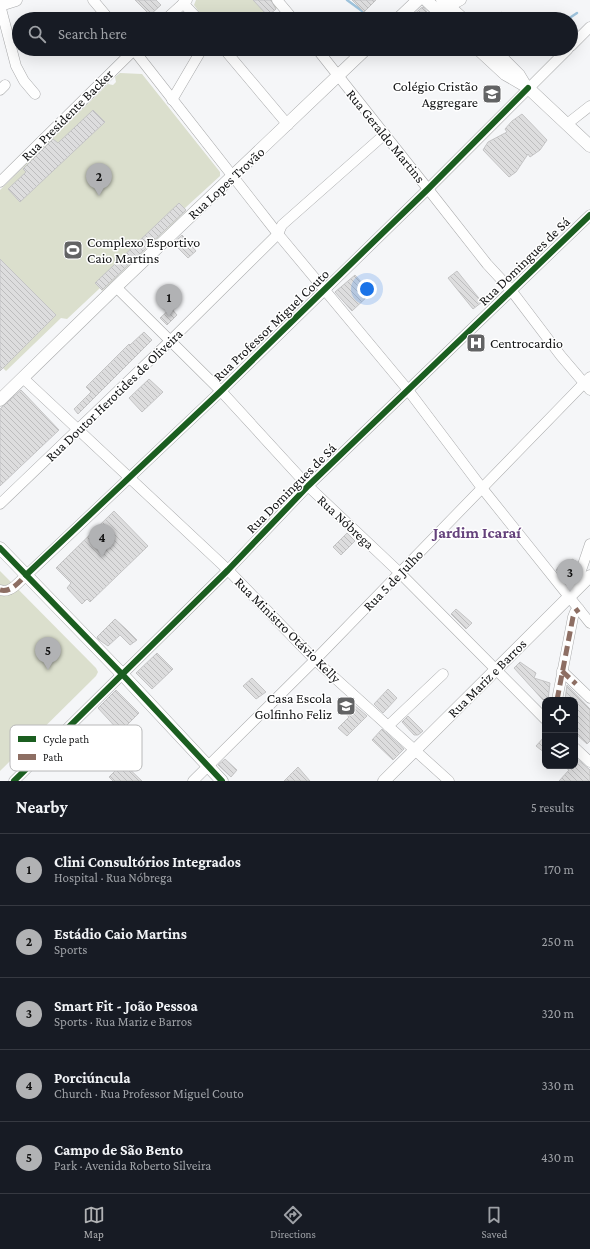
<!DOCTYPE html>
<meta charset="utf-8">
<style>
:root{--surface:#171b24;--page:#242831;--text:#f1f3f6;--muted:#9ea1a6;--line:#363941;--accent:#b1b2b4}
body{margin:0;font-family:"Crimson Pro",serif;background:var(--page);color:var(--text)}
.controls{position:absolute;right:12px;bottom:12px;display:grid;overflow:hidden;border-radius:8px;box-shadow:0 4px 16px #0002}
.controls button{width:36px;height:36px;display:grid;place-items:center;padding:0;border:0;border-bottom:1px solid var(--line);background:var(--surface);color:var(--text);font:20px sans-serif}
.you{position:absolute;left:367px;top:289px;width:14px;height:14px;margin:-10px;border:3px solid #fff;border-radius:50%;background:#1a73e8;box-shadow:0 0 0 6px #1a73e833}
.badge{display:grid;place-items:center;width:26px;height:26px;border-radius:50%;background:var(--accent);color:#111;font-size:13px;font-weight:700}
.pin{position:absolute;translate:-50% -33px;filter:drop-shadow(0 1px 2px #0008)}
.pin::after{content:'';position:absolute;top:21px;width:14px;height:12px;background:inherit;clip-path:polygon(0 0,100% 0,50% 100%)}
.list{margin:0;padding:0;list-style:none}
h2{display:flex;justify-content:space-between;align-items:center;height:52px;margin:0;padding:0 16px;font-size:17px}
h2 small{font-size:13px;font-weight:400;color:var(--muted)}
.list li{display:grid;grid-template-columns:26px 1fr auto;gap:12px;align-items:center;box-sizing:border-box;height:72px;padding:0 16px;border-top:1px solid var(--line)}
.list b{display:block;font-size:15px;white-space:nowrap}
.list p{margin:0;font-size:13px;white-space:nowrap;color:var(--muted)}
.list em{font-size:13px;font-style:normal;color:var(--muted)}
.icon{flex:none;width:22px;height:22px;fill:none;stroke:currentColor;stroke-width:2;stroke-linecap:round;stroke-linejoin:round}
.map{position:relative;flex:none;width:590px;height:781px;overflow:hidden}
.search{position:absolute;background:var(--surface);box-shadow:0 4px 16px #0002;left:12px;right:12px;top:12px;height:44px;display:flex;align-items:center;gap:10px;box-sizing:border-box;padding:0 14px;border-radius:22px;color:var(--muted);font-size:15px}
.sheet{height:412px;background:var(--surface)}
nav{display:flex;justify-content:space-around;align-items:center;box-sizing:border-box;height:56px;border-top:1px solid var(--line);background:var(--surface);font-size:11px;color:var(--muted)}
nav a{display:grid;justify-items:center;gap:2px}
nav .on{color:var(--accent)}
.map>svg:first-child{display:block}
.green{fill:#dbdfcd}
.lines{fill:none;stroke-linecap:round;stroke-linejoin:round}
.stream{stroke:#9ec3dc;stroke-width:2.5}
.building{fill:url(#building-back-hatch);stroke:#c4c4c5}
.minor-casing{stroke:#a9aaab;stroke-width:11}
.major-casing{stroke:#a9aaab;stroke-width:13}
.minor{stroke:#fefefe;stroke-width:10}
.major{stroke:#fefefe;stroke-width:12}
.quiet{stroke:#8d6e63;stroke-width:5;stroke-dasharray:10 5;stroke-linecap:butt}
.cycleway-casing{stroke:#fff;stroke-width:8}
.cycleway{stroke:#1b5e20;stroke-width:6}
.labels{text-anchor:middle;stroke-width:3;stroke-linejoin:round;paint-order:stroke}
.poi-label{font-size:14px;fill:#131415;stroke:#fff;text-anchor:end}
.street-label{font-size:14px;fill:#131415;stroke:#fff}
.quarter-label{font-size:16px;font-weight:bold;fill:#65427c;stroke:#fff}
.key{fill:#fff;stroke:#b8b8b9;stroke-width:1}
.key-label{font-size:11px;fill:#131415}
</style>
<div class="map">
<svg width="590" height="781" viewBox="0 0 590 781">
<defs>
<pattern id="building-back-hatch" width="6" height="6" patternUnits="userSpaceOnUse"><rect width="6" height="6" fill="#ddddde"/><path d="M-1 5l2 2M0 0l6 6M5-1l2 2" fill="none" stroke="#bdbdbe"/></pattern>
</defs>
<rect width="100%" height="100%" fill="#f5f6f8"/>
<g class="green">
<path d="M196,0H271L278,7L264,19H204L194,5Z"/>
<path d="M120,73L142,74L220,172V176L185,208L186,211L102,291L100,288L67,319L61,318L6,371L0,365V190L108,84L113,85L116,82L115,77Z"/>
<path d="M0,571L96,668L98,672L96,676L0,771Z"/>
</g>
<g class="lines">
<g class="stream">
<path d="M347,0L373,19"/>
<path d="M568,19L577,13"/>
<path d="M444,49L455,52L462,51"/>
</g>
</g>
<g class="building">
<path d="M135,0H156L161,5L150,15Z"/>
<path d="M253,0H271L276,9L268,16Z"/>
<path d="M352,0H376L364,12Z"/>
<path d="M423,7L427,12L420,19H409L421,8Z"/>
<path d="M502,12L506,19H492Z"/>
<path d="M93,110L105,122L20,202L8,189L26,172L23,169L53,139L58,143Z"/>
<path d="M522,114L547,140L540,150L530,157L528,154L516,172L509,177L483,150L488,142L507,132L505,129L512,121Z"/>
<path d="M179,203L186,210L102,290L95,283Z"/>
<path d="M182,235L196,251L188,258L173,243Z"/>
<path d="M0,259L56,315L0,371Z"/>
<path d="M457,271L482,302L473,309L448,278Z"/>
<path d="M355,275L371,293L352,311L335,292Z"/>
<path d="M171,308L177,315L167,325L160,318Z"/>
<path d="M144,332L152,340L78,414L74,409L91,392L86,387L129,344L130,345Z"/>
<path d="M149,379L163,392L142,412L129,398Z"/>
<path d="M21,390L59,430L0,486V409Z"/>
<path d="M114,511L148,546L90,602L87,599L82,604L67,588L71,583L56,568Z"/>
<path d="M347,533L355,541L341,555L333,547Z"/>
<path d="M572,559L577,562L569,586L556,570L560,565L564,569Z"/>
<path d="M456,609L472,623L466,629L451,614Z"/>
<path d="M115,619L126,629L137,640L130,645L120,635L108,646L98,639L97,637Z"/>
<path d="M157,653L173,669L152,689L136,673Z"/>
<path d="M520,662L536,673L534,678L550,683L548,700H543L514,668Z"/>
<path d="M252,678L266,692L256,699L243,686Z"/>
<path d="M567,685L590,709V741L587,744L575,733V700H565Z"/>
<path d="M388,689L397,698L383,713L374,704Z"/>
<path d="M116,690L139,713L120,732L98,708Z"/>
<path d="M346,698L367,716L347,736L338,728L349,717L338,707Z"/>
<path d="M408,716L423,731L418,735H414L402,722Z"/>
<path d="M382,729L404,749L393,760L372,740Z"/>
<path d="M545,736V753L536,746Z"/>
<path d="M575,757L590,770V781H559L569,770L563,766H575Z"/>
<path d="M225,759L237,770L231,777L218,765Z"/>
<path d="M123,763L142,781H113L109,777Z"/>
<path d="M298,767L310,781H284Z"/>
</g>
<g class="lines">
<g class="minor-casing">
<g id="minor">
<path d="M93,0L109,19"/>
<path d="M277,0L293,19"/>
<path d="M183,3L198,19"/>
<path d="M0,5L16,66L24,81L35,94"/>
<path d="M450,6L461,0"/>
<path d="M166,19L187,0"/>
<path d="M571,46L590,27"/>
<path d="M133,49L278,234L408,390L482,488L590,623"/>
<path d="M224,49L288,125"/>
<path d="M317,49L428,189L487,264L511,290L561,356L590,390"/>
<path d="M0,90L5,85"/>
<path d="M172,100L202,49"/>
<path d="M567,124L590,106"/>
<path d="M0,182L135,49"/>
<path d="M116,287L221,391L308,486L400,573L545,719"/>
<path d="M23,378L228,570L315,660L449,781"/>
<path d="M0,504L170,341L278,234L282,225L385,134"/>
<path d="M0,590C6,592 10,590 15,586L221,391L428,189L568,49"/>
<path d="M574,591L590,544"/>
<path d="M562,671L590,698"/>
<path d="M557,700L573,617L575,612L579,609"/>
<path d="M388,726L443,674"/>
<path d="M575,748L590,762"/>
<path d="M14,781L228,570L308,486L590,215"/>
<path d="M193,781L315,660L590,377"/>
</g>
</g>
<g class="major-casing">
<g id="major">
<path d="M426,0L446,19"/>
<path d="M442,0L463,19"/>
<path d="M0,5L16,0"/>
<path d="M398,19L418,0"/>
<path d="M478,49L505,74L524,85"/>
<path d="M493,49L519,75L525,85L590,146"/>
<path d="M0,400L116,287L366,49"/>
<path d="M0,548L122,674L222,781"/>
<path d="M384,781L590,576"/>
</g>
</g>
<use href="#minor" class="minor"/>
<use href="#major" class="major"/>
<g class="quiet">
<path d="M0,590C11,593 19,582 26,575"/>
<path d="M562,671L576,684"/>
<path d="M557,700L573,617L575,612L579,609"/>
</g>
<g class="cycleway-casing">
<g id="cycleway">
<path d="M0,548L122,674L222,781"/>
<path d="M26,575L221,391L324,290L428,189L528,88"/>
<path d="M14,781L228,570L308,486L590,215"/>
</g>
</g>
<use href="#cycleway" class="cycleway"/>
</g>
<defs>
<g id="school-square" transform="scale(1)"><rect x="-9" y="-9" width="18" height="18" rx="4" fill="#626364" stroke="#fff"/><path d="M0-5L7-2L0 1L-7-2ZM-4 1L0 2.5L4 1V4Q0 6-4 4Z" fill="#fff"/></g>
<g id="stadium-square" transform="scale(1)"><rect x="-9" y="-9" width="18" height="18" rx="4" fill="#626364" stroke="#fff"/><path d="M0-5a6.5 5 0 1 0 0 10a6.5 5 0 1 0 0-10ZM-3.5-1.8h7v3.6h-7Z" fill="#fff"/></g>
<g id="hospital-square" transform="scale(1)"><rect x="-9" y="-9" width="18" height="18" rx="4" fill="#626364" stroke="#fff"/><path d="M-5-5h3v3.5h4V-5h3V5h-3V1.5h-4V5h-3Z" fill="#fff"/></g>
</defs>
<g fill-rule="evenodd">
<use href="#school-square" x="492" y="94"/>
<use href="#stadium-square" x="73" y="250"/>
<use href="#hospital-square" x="476" y="343"/>
<use href="#school-square" x="346" y="706"/>
</g>
<g class="labels">
<g class="poi-label">
<text x="478" y="91">Colégio Cristão<tspan x="478" dy="16">Aggregare</tspan></text>
<text x="87" y="247" text-anchor="start">Complexo Esportivo<tspan x="87" dy="16">Caio Martins</tspan></text>
<text x="490" y="348" text-anchor="start">Centrocardio</text>
<text x="332" y="703">Casa Escola<tspan x="332" dy="16">Golfinho Feliz</tspan></text>
</g>
<g class="street-label">
<text transform="translate(67 115) rotate(-45)" y="5">Rua Presidente Backer</text>
<text transform="translate(386 136) rotate(51)" y="5">Rua Geraldo Martins</text>
<text transform="translate(226 183) rotate(-43)" y="5">Rua Lopes Trovão</text>
<text transform="translate(524 261) rotate(-44)" y="5">Rua Domingues de Sá</text>
<text transform="translate(271 325) rotate(-44)" y="5">Rua Professor Miguel Couto</text>
<text transform="translate(114 395) rotate(-44)" y="5">Rua Doutor Herotides de Oliveira</text>
<text transform="translate(291 488) rotate(-45)" y="5">Rua Domingues de Sá</text>
<text transform="translate(346 522) rotate(43)" y="5">Rua Nóbrega</text>
<text transform="translate(393 580) rotate(-46)" y="5">Rua 5 de Julho</text>
<text transform="translate(288 630) rotate(45)" y="5">Rua Ministro Otávio Kelly</text>
<text transform="translate(487 678) rotate(-45)" y="5">Rua Mariz e Barros</text>
</g>
<g class="quarter-label">
<text x="477" y="538">Jardim Icaraí</text>
</g>
</g>
<rect x="10" y="725" width="132" height="46" rx="6" class="key"/>
<rect x="18" y="736" width="18" height="6" fill="#1b5e20"/>
<rect x="18" y="754" width="18" height="6" fill="#8d6e63"/>
<g class="key-label">
<text x="43" y="743">Cycle path</text>
<text x="43" y="761">Path</text>
</g>
</svg>
<div class="controls">
<button><svg class="icon" aria-label="locate" viewBox="0 0 24 24"><circle cx="12" cy="12" r="6"/><path d="M12 2v4M12 18v4M2 12h4M18 12h4"/></svg></button>
<button><svg class="icon" aria-label="layers" viewBox="0 0 24 24"><path d="M12 4l9 5-9 5-9-5zM3 14l9 5 9-5"/></svg></button>
</div>
<div class="you"></div>
<div class="pin badge" style="left:169px;top:317px">1</div>
<div class="pin badge" style="left:99px;top:196px">2</div>
<div class="pin badge" style="left:570px;top:592px">3</div>
<div class="pin badge" style="left:102px;top:557px">4</div>
<div class="pin badge" style="left:48px;top:670px">5</div>
<div class="search"><svg class="icon" aria-label="search" viewBox="0 0 24 24"><circle cx="10" cy="10" r="6"/><path d="M15 15l6 6"/></svg>Search here</div>
</div>
<section class="sheet">
<h2>Nearby<small>5 results</small></h2>
<ul class="list">
<li><span class="badge">1</span><div><b>Clini Consultórios Integrados</b><p>Hospital · Rua Nóbrega</p></div><em>170 m</em></li>
<li><span class="badge">2</span><div><b>Estádio Caio Martins</b><p>Sports</p></div><em>250 m</em></li>
<li><span class="badge">3</span><div><b>Smart Fit - João Pessoa</b><p>Sports · Rua Mariz e Barros</p></div><em>320 m</em></li>
<li><span class="badge">4</span><div><b>Porciúncula</b><p>Church · Rua Professor Miguel Couto</p></div><em>330 m</em></li>
<li><span class="badge">5</span><div><b>Campo de São Bento</b><p>Park · Avenida Roberto Silveira</p></div><em>430 m</em></li>
</ul>
</section>
<nav>
<a class="on"><svg class="icon" aria-label="map" viewBox="0 0 24 24"><path d="M3 6l6-2 6 2 6-2v14l-6 2-6-2-6 2zM9 4v14M15 6v14"/></svg>Map</a>
<a><svg class="icon" aria-label="directions" viewBox="0 0 24 24"><path d="M12 3l9 9-9 9-9-9zM9 14v-3h6M13 9l2 2-2 2"/></svg>Directions</a>
<a><svg class="icon" aria-label="saved" viewBox="0 0 24 24"><path d="M7 4h10v16l-5-4-5 4z"/></svg>Saved</a>
</nav>
